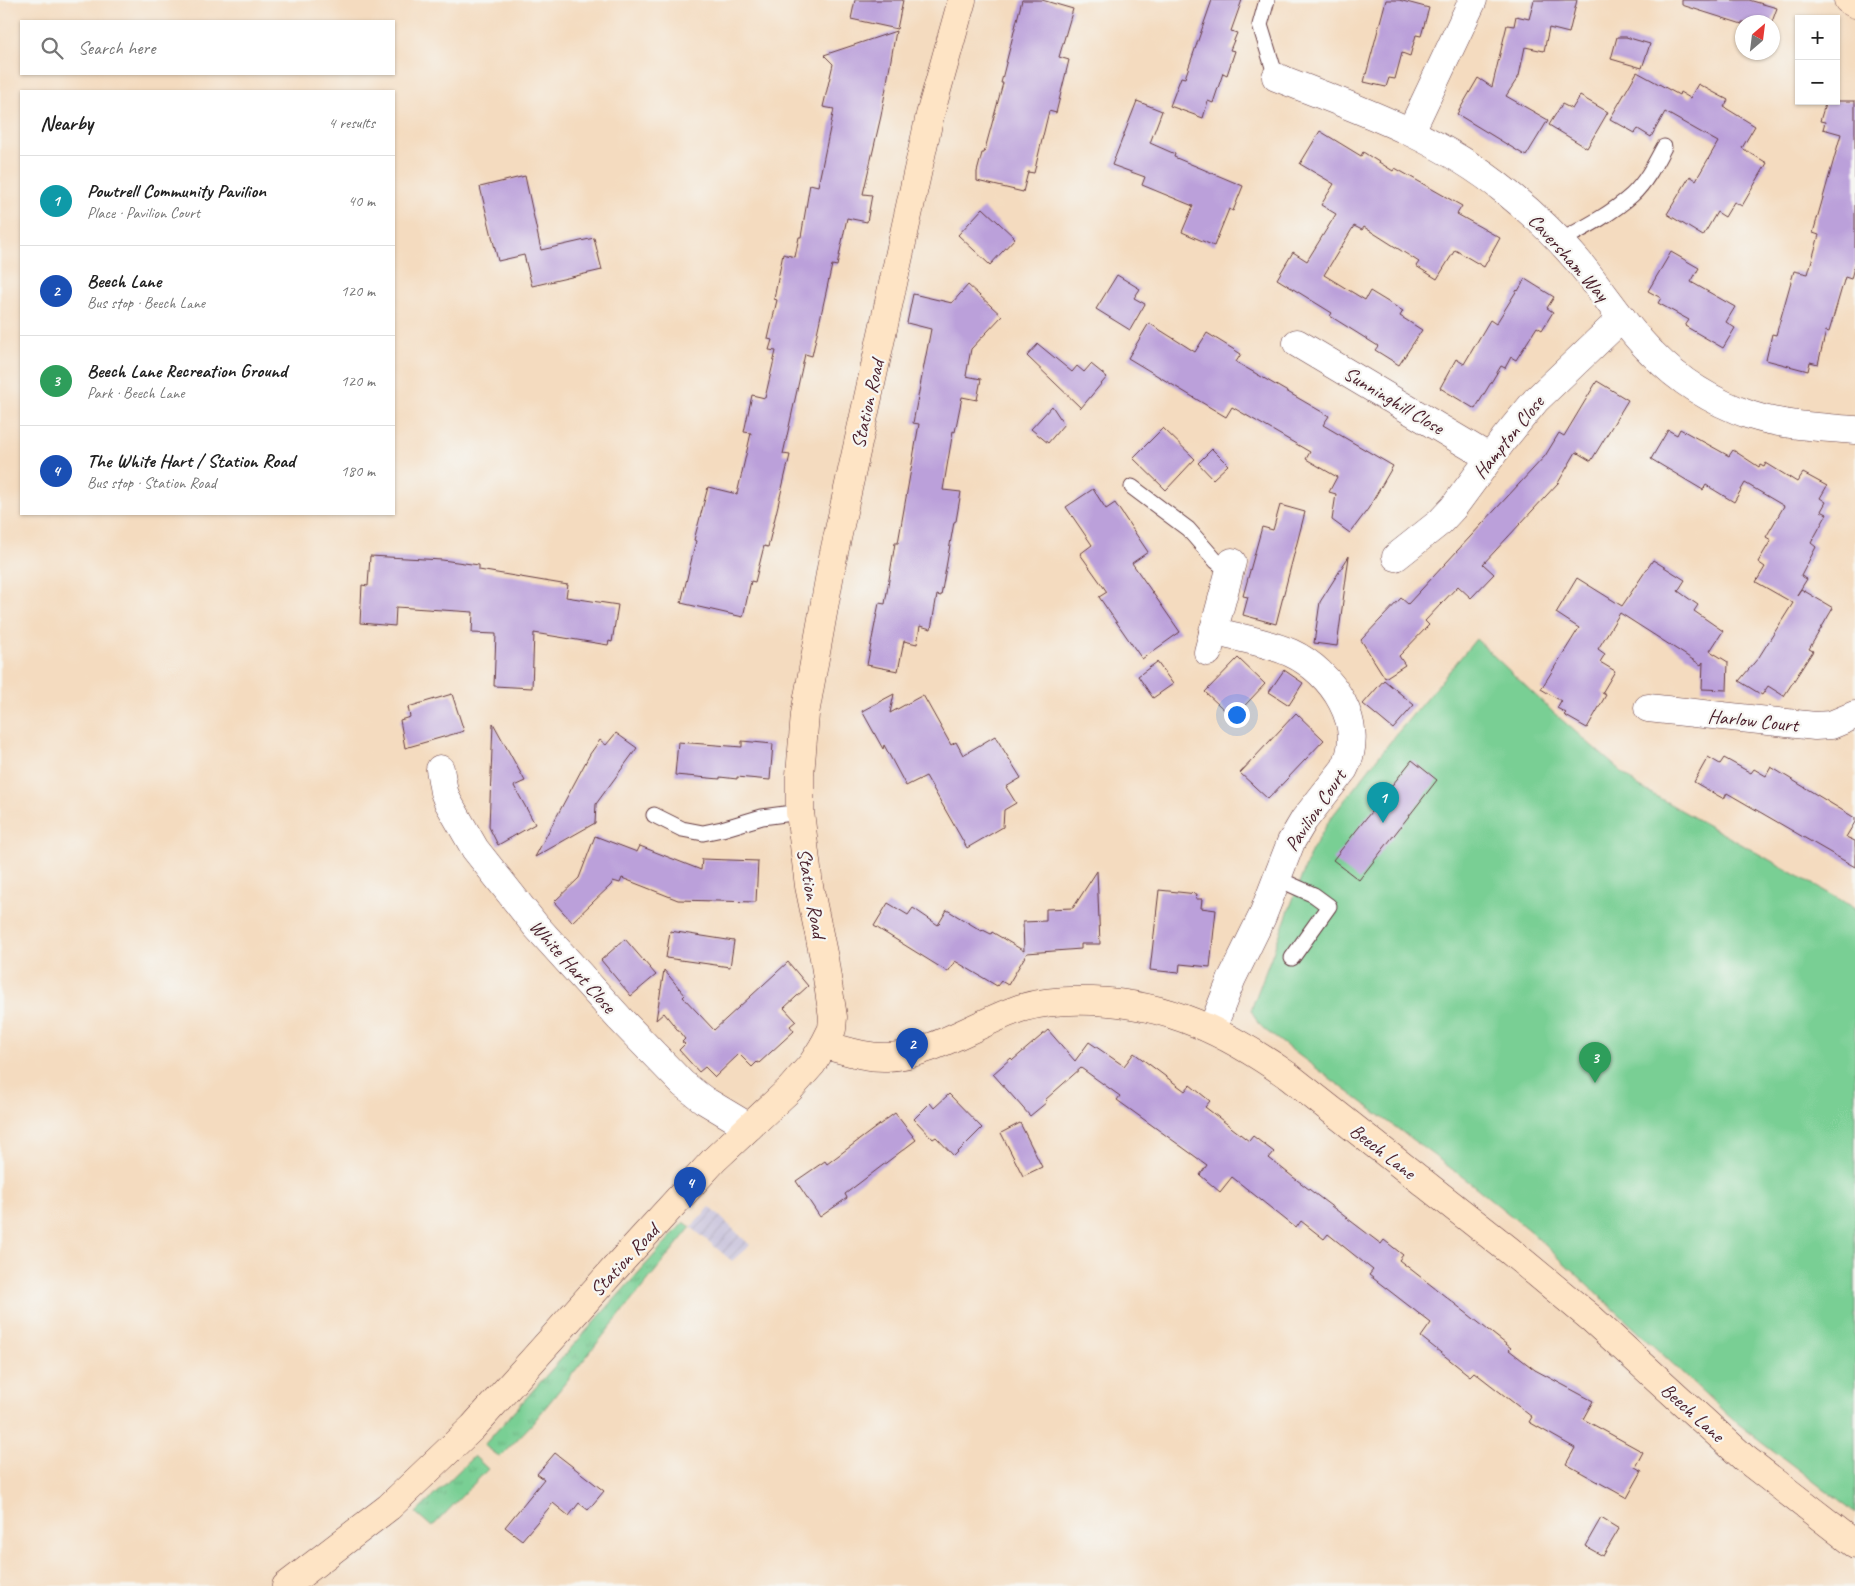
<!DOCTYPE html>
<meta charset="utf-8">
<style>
:root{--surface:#fff;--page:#f6f6f6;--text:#222;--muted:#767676;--line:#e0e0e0;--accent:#b45309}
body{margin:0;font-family:Caveat,sans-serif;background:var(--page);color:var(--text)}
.controls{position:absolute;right:15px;top:15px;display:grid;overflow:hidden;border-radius:0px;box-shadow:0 1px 4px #0004}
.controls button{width:45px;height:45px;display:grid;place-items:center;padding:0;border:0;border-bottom:1px solid var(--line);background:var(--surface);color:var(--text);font:25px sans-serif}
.compass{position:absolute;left:1735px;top:15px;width:45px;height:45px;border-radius:50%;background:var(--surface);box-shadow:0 1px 4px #0004;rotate:28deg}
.you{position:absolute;left:1236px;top:714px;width:18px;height:18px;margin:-12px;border:4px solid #fff;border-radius:50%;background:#1a73e8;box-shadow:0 0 0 8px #1a73e833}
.badge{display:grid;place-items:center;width:32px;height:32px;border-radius:50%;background:var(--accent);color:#fff;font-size:16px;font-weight:700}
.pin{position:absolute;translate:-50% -41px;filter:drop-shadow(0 1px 2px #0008)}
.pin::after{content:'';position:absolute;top:26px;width:18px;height:15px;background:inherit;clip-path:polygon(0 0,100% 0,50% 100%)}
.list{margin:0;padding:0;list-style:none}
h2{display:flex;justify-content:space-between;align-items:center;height:65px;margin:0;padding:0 20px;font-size:21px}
h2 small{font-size:16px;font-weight:400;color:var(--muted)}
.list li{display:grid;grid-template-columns:32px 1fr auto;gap:15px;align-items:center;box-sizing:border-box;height:90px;padding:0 20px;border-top:1px solid var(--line)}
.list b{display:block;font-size:19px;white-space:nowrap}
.list p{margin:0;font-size:16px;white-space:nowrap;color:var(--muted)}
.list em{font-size:16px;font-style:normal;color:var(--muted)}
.icon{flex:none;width:28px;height:28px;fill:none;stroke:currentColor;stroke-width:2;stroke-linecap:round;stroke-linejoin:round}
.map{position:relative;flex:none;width:1855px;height:1586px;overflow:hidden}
.search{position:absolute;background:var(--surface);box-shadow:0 1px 4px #0004;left:20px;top:20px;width:375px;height:55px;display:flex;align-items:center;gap:12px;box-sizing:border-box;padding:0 18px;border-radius:0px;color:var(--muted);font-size:19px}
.panel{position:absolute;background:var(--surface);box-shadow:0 1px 4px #0004;left:20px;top:90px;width:375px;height:425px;border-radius:0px}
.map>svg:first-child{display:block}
.industrial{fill:url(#industrial-furrows)}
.grass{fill:url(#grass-tufts);stroke:#627760}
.park{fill:#79cf94;stroke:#627760}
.building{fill:#bba0da}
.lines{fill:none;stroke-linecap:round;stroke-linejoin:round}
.lane-casing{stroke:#643b41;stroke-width:17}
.street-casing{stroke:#643b41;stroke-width:29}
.secondary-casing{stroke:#643b41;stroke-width:29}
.lane{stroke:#fff;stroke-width:15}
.street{stroke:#fff;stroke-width:28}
.secondary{stroke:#fee4c5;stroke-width:28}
.labels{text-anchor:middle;stroke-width:4.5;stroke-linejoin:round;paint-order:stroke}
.street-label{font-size:20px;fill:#4a1f2b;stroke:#f6f6f2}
</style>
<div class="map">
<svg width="1855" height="1586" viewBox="0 0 1855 1586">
<defs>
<pattern id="industrial-furrows" width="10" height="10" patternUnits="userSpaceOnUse" patternTransform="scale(1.25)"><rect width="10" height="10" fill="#c6c0da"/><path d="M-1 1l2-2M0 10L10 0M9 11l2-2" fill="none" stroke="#aca5bb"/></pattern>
<pattern id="grass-tufts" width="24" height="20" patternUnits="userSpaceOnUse" patternTransform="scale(1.25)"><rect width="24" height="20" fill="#79cf94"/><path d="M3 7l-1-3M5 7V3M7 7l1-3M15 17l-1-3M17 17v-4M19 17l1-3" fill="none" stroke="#6ab180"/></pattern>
</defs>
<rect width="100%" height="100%" fill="#f6f6f2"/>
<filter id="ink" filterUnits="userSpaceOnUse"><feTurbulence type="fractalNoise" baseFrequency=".02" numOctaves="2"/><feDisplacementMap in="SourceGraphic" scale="10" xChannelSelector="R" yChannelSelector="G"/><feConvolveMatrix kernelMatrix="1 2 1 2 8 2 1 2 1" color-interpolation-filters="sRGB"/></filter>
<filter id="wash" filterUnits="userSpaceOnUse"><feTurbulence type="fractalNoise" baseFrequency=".0096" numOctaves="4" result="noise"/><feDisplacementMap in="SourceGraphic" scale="20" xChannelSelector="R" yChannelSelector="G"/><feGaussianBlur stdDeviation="1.12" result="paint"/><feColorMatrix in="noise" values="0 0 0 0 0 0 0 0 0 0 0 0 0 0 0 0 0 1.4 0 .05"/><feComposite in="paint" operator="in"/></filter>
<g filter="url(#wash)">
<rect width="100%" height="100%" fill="#f4dbbf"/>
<path class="industrial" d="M710,1207L750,1245L732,1261L691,1227Z"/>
<g class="grass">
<path d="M684,1222L691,1227L532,1424L500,1457L484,1445Z"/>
<path d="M474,1456L488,1469L432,1527L416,1513Z"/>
</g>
<path class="park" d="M1476,639L1554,713L1638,786L1855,908V1513L1732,1419L1531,1232L1472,1184L1265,1030L1258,1023L1251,1010L1311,852L1330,819L1390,742Z"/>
<g id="blocks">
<g class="building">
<path d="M855,0H903L897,29L851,19Z"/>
<path d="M1022,0H1042L1073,9L1059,57L1069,60L1056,113L1049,111L1034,173L1028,172L1023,192L977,181V172L982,153H984L1003,83H1001Z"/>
<path d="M1212,0H1242L1231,31L1237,33L1230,50L1235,51L1227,75L1223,73L1213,103L1208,101L1203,118L1170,106L1181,77L1185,78Z"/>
<path d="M1386,0H1399L1429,8L1421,36L1416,35L1410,56L1402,53L1395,79L1389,78L1386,87L1364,82Z"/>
<path d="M1534,0H1577L1569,33L1549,28L1544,51L1525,47L1519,76L1506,96L1548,120L1526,156L1457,114L1478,78L1492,87L1507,25L1514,26L1516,16L1529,19Z"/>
<path d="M1682,0H1749L1777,8L1772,22H1742V24L1682,5Z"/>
<path d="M896,31L881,116L863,194L872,195L867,222L847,218L837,266L832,265L812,356L805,354L783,454L790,455L768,547L764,546L755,582L751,581L743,617L681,603L696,541L694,540L708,487L737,494L751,433L744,432L752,395L765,398L776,351L769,350L772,340L768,339L777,300L774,299L783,254L795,257L799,237H801L810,184L818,186L834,109L823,107L833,64L824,55Z"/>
<path d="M1617,37H1626L1650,44L1642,68L1611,59Z"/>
<path d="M1637,72L1679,95L1680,92L1690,98L1698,84L1728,100L1724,107L1755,126L1742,148L1767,163L1742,206L1734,202L1725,217L1717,212L1703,236L1667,214L1690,176L1696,180L1718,142L1665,112L1651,137L1638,129L1635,133L1610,119Z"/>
<path d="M1580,96L1608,112L1587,148L1549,125L1562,104L1572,109Z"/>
<path d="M1137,101L1162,111L1150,143L1175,154L1174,157L1243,186L1233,211L1229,209L1214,246L1182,232L1193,206L1142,185L1145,177L1112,165Z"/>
<path d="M1826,101H1855V263L1851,279L1845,277L1829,332L1826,331L1818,364L1810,362L1808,371L1766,360L1772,334L1776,335L1794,271L1808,274L1819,235L1813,233L1841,134L1823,129L1825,122L1820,121Z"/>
<path d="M1320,131L1361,156L1363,152L1393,171L1395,168L1462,206L1457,214L1500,238L1484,267L1455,250L1437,279L1416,266L1419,262L1364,227L1362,230L1354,226L1324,275L1365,300L1370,291L1403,311L1400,316L1422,330L1399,365L1375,350L1378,346L1330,316L1332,313L1277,279L1293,252L1307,261L1336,214L1321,205L1334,184L1300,164Z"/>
<path d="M525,176L541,250L594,238L602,270L532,286L524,255L498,261L480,187Z"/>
<path d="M983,208L1015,238L990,265L958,235Z"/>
<path d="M1671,252L1699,268L1691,282L1735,307L1726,322L1735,328L1723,348L1685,326L1689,320L1658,303L1661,298L1648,291Z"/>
<path d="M1117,275L1140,289L1134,298L1145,304L1130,330L1096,309Z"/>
<path d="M1525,279L1554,297L1547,308L1553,312L1542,330L1537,327L1516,360L1511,357L1505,368L1501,366L1475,409L1440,388L1456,359L1464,364L1490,320L1496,324L1517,290L1518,291Z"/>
<path d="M968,285L1002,316L971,349L966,376L981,379L977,400L962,397L955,432L953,431L943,490L961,492L956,521L954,522L941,596L937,595L931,629L920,626L917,644L904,641L898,671L867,665L879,603L885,604L895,543H898L919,424L913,423L931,329L907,323L913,294L952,303Z"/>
<path d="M1149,323L1195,352L1207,333L1241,354L1236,362L1329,416L1323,425L1393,466L1368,509L1350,533L1332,520L1336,494L1329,492L1337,477L1306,459L1310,452L1232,407L1226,417L1128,358Z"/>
<path d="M1038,344L1072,372L1077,366L1084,372L1091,364L1107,377L1081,408L1027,356Z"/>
<path d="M1597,381L1628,400L1591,461L1576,452L1558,483L1483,564L1494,574L1471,598L1458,586L1425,621L1429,625L1399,656L1405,665L1385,678L1361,640L1401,598L1408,604L1545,456L1559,433L1564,436Z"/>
<path d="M1052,406L1064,424L1048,443L1031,429Z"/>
<path d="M1163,428L1195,459L1166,490L1133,458Z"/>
<path d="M1680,429L1729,456L1733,450L1759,467L1760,465L1764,467L1766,463L1797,482L1803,473L1827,486L1820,498L1826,502L1821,511L1827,514L1811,543L1816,547L1801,576L1807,579L1797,595L1801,589L1833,608L1809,649L1813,651L1784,696L1768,686L1762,695L1739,681L1759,657L1793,603L1756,582L1765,567L1758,562L1771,540L1766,537L1784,506L1745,483L1734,502L1706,485L1703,490L1651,459L1668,430L1677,435Z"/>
<path d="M1212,449L1228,465L1213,479L1198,463Z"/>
<path d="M1093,489L1106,509L1115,503L1148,552L1132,563L1180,632L1142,659L1099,597L1107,592L1080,554L1092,545L1066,507Z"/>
<path d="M1280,505L1305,512L1276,624L1243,615L1248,597L1243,596L1262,527L1273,530Z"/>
<path d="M370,556L442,560L479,565V570L568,585L566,597L618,605L612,642L609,641L608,645L534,633L532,688L494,686L496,634L472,633L473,612L396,607L395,626L360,623L362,585L368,586Z"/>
<path d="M1349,556L1337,646L1314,643L1320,602Z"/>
<path d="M1653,560L1685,580L1678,591L1698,605L1694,611L1723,631L1710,651L1728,662L1727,690L1702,689L1703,662L1701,665L1620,613L1598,649L1605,654L1600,662L1615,671L1602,693L1606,695L1587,728L1564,715L1566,713L1557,708L1561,701L1541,689L1579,628L1556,613L1577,578L1622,606Z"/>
<path d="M1238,658L1265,684L1233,718L1205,692Z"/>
<path d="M1157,662L1173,684L1153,698L1138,676Z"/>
<path d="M1284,670L1303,683L1289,705L1269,692Z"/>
<path d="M1384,680L1414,705L1393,729L1363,704Z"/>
<path d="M452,694L464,731L405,748L400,720L410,717L408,707Z"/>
<path d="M894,694L890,713L923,695L951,745L956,742L963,755L995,736L1021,778L1006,787L1016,803L1004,810L1003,827L967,848L926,776L906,786L884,745L883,749L862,711Z"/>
<path d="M1296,713L1324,740L1268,799L1240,773Z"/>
<path d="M493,723L525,781L514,786L535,824L498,845L489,827Z"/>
<path d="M616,733L637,748L596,804L595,823L535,857L590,754L600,740L606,745Z"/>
<path d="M742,741L773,744L770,780L737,777V779L720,777V779L675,775L678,742L742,747Z"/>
<path d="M1708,757L1720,764L1724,758L1751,773L1754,769L1766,776L1771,767L1855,818V822L1846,837L1855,841V867L1727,793L1724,799L1694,782Z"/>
<path d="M1412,760L1437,780L1359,880L1333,860Z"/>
<path d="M595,836L637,852L640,846L701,870L702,859L758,861L756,902L678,900L622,878L620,883L613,881L611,885L572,922L554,902L579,878Z"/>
<path d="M1097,871L1100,944H1081V949L1027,953L1008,985L1001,981L997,986L955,961L948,972L874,926L888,903L908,915L913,908L938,925L947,910L982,931L983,930L991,934L992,932L1024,951L1023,922L1046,921V909L1073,908Z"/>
<path d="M1159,890L1197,894L1196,899H1202L1201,908L1216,910L1210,967L1180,964L1179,973L1150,970Z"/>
<path d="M670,931L734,941L730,967L666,958Z"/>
<path d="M625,939L656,975L631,996L601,960Z"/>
<path d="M788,962L808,986L784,1008L796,1021L790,1026L794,1031L759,1063L757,1062L752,1067L739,1054L715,1077L705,1067L699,1072L679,1050L685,1044L682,1042L685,1039L664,1013L656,1020L664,970L685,995L683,997L714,1030Z"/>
<path d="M1048,1030L1075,1061L1089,1042L1124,1066L1134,1053L1185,1091L1190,1085L1210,1101L1205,1107L1249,1141L1253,1136L1274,1152L1269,1158L1293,1177L1381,1244L1384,1240L1403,1255L1399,1260L1511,1348L1509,1350L1535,1370L1593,1401L1583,1419L1643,1452L1635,1467L1642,1471L1627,1498L1566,1464L1575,1448L1529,1422L1532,1417L1474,1372L1470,1376L1421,1337L1431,1323L1369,1275L1373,1270L1328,1234L1324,1239L1301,1221L1296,1228L1232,1177L1220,1192L1200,1175L1207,1165L1117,1100L1120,1096L1081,1068L1045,1100L1047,1102L1030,1116L993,1074L1011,1058L1013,1060Z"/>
<path d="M949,1094L982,1128L954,1156L936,1137L933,1139L914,1119L930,1103L934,1108Z"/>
<path d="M895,1113L916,1140L845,1194L847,1198L820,1217L796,1181L825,1161L827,1164Z"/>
<path d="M1020,1123L1042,1167L1023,1176L1001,1133Z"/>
<path d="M555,1453L604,1491L588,1510L579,1503L569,1516L553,1503L522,1540L505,1527L544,1479L537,1474Z"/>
<path d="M1601,1518L1619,1529L1603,1556L1585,1546Z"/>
</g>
</g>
</g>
<g filter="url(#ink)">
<use href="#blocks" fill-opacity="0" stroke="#643b41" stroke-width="1"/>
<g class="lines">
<g class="lane-casing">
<g id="lane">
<path d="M1267,0L1260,25L1276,77"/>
<path d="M1560,241C1584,228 1611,214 1632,195C1646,182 1655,164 1664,147"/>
<path d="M1132,487L1188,529L1216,561L1229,572"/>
<path d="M654,815L682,829L703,833L722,829L762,817L800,812"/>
<path d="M1276,878L1314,895L1329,906L1292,958"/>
</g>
</g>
<g class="street-casing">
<g id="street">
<path d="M1276,77C1355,108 1438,136 1505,191C1530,211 1555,234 1576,259C1602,289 1623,325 1652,353C1679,381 1713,402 1750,415C1784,426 1820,427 1855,430"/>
<path d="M1411,131L1473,0"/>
<path d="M1297,343L1490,458"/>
<path d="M1396,557L1440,522L1453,508L1504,439L1536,400L1622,318"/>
<path d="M1208,652L1232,562"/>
<path d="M1648,708L1815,726L1831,725L1855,715"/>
<path d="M440,769L444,792L448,802L475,849L536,926L620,1019L683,1084L704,1100L749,1127"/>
<path d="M1212,1029L1232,978L1262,917L1291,842L1304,820L1344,769C1368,725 1332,672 1291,653C1267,642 1238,638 1213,631"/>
</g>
</g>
<g class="secondary-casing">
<g id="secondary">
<path d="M1848,0L1855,4"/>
<path d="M824,1045C844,1050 866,1058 887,1057C929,1056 981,1021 1021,1008C1044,1001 1069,1000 1093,1001C1169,1004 1226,1032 1287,1075L1510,1251L1592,1319L1743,1457L1855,1544"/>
<path d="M286,1586L389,1507L473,1427L625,1257L714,1160L790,1089L812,1064L824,1045L832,1029L833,1017L824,958L809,886L800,812V775L805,714L833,557L930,115L962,0"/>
</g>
</g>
<use href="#lane" class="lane"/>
<use href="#street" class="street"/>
<use href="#secondary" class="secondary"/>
</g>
</g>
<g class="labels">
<g class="street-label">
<text transform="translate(1569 257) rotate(48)" y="7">Caversham Way</text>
<text transform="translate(1394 400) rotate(31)" y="7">Sunninghill Close</text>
<text transform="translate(867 404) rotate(-77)" y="7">Station Road</text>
<text transform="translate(1508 437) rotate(-51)" y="7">Hampton Close</text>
<text transform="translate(1753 720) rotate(6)" y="7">Harlow Court</text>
<text transform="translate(1315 810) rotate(-56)" y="7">Pavilion Court</text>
<text transform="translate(812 893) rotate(80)" y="7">Station Road</text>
<text transform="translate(573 966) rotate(48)" y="7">White Hart Close</text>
<text transform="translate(1383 1151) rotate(38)" y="7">Beech Lane</text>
<text transform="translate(624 1260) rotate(-47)" y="7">Station Road</text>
<text transform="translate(1693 1412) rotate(42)" y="7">Beech Lane</text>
</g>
</g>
</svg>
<div class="controls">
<button>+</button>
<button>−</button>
</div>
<svg class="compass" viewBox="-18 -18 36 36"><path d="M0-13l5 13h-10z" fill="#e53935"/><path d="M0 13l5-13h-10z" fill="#767676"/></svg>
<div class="you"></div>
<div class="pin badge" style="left:1383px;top:823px;background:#0f9aa8">1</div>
<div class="pin badge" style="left:912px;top:1069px;background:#1a4fb4">2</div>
<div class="pin badge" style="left:1595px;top:1083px;background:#2e9e5b">3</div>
<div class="pin badge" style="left:690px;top:1208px;background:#1a4fb4">4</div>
<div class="search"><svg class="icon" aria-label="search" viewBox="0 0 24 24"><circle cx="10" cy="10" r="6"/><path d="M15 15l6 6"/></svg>Search here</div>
<section class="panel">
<h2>Nearby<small>4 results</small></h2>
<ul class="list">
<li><span class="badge" style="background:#0f9aa8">1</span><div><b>Powtrell Community Pavilion</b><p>Place · Pavilion Court</p></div><em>40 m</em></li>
<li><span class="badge" style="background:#1a4fb4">2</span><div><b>Beech Lane</b><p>Bus stop · Beech Lane</p></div><em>120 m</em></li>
<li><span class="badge" style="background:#2e9e5b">3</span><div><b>Beech Lane Recreation Ground</b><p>Park · Beech Lane</p></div><em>120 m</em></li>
<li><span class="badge" style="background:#1a4fb4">4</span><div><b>The White Hart / Station Road</b><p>Bus stop · Station Road</p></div><em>180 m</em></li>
</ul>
</section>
</div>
